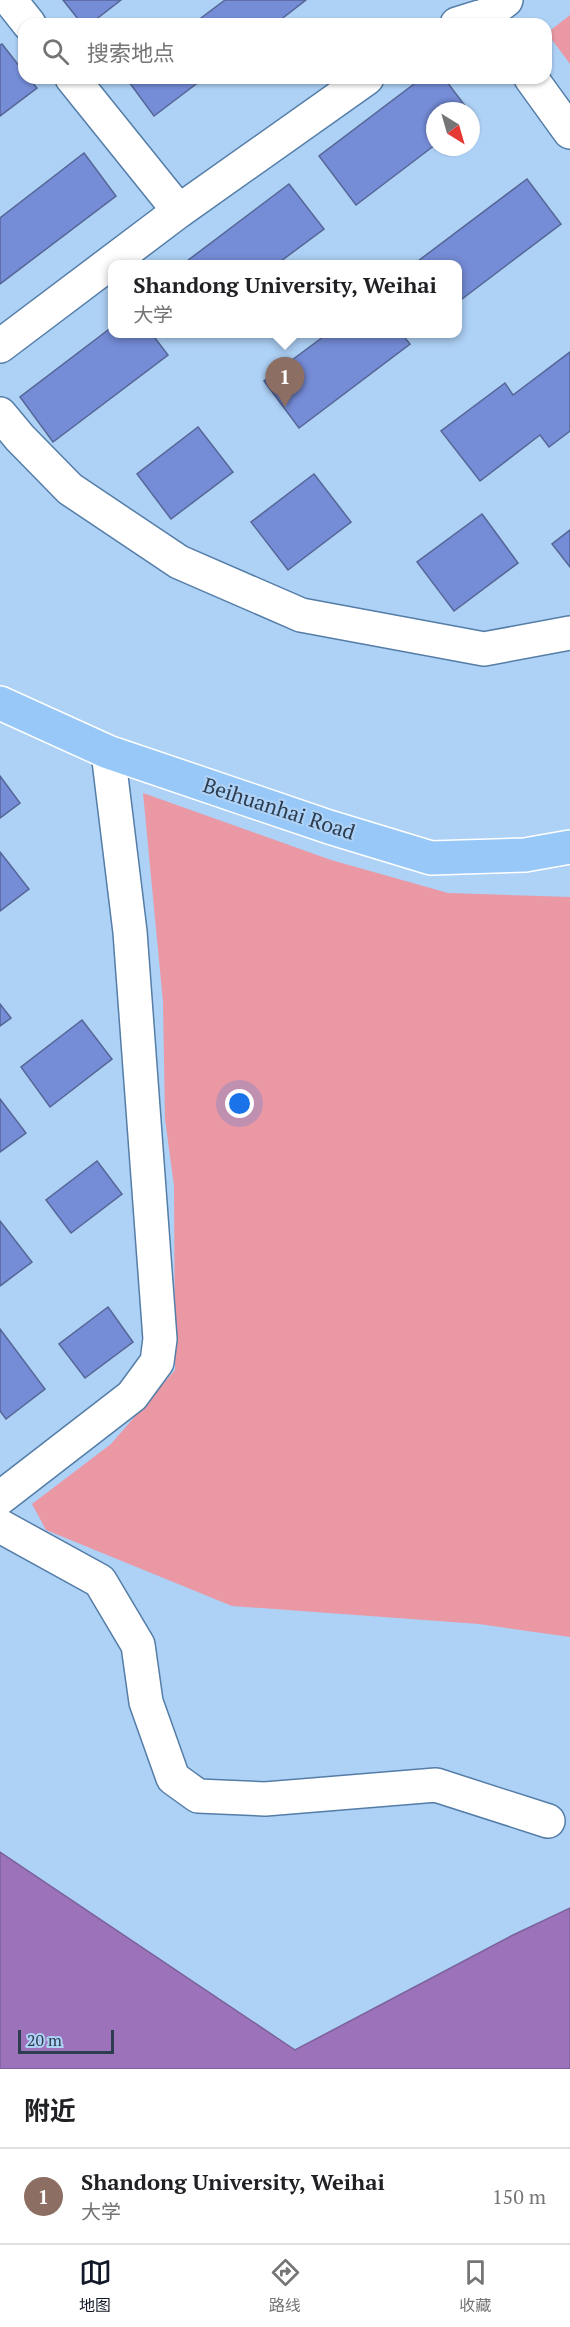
<!DOCTYPE html>
<html lang="zh">
<meta charset="utf-8">
<style>
:root{--surface:#fff;--page:#f6f6f6;--text:#202124;--muted:#757577;--line:#e0e0e0;--accent:#111827}
body{margin:0;font-family:"PT Serif","Noto Sans SC",serif;background:var(--page);color:var(--text)}
.compass{position:absolute;left:426px;top:102px;width:54px;height:54px;border-radius:50%;background:var(--surface);box-shadow:0 2px 4px #0004;rotate:143deg}
.scale{position:absolute;left:18px;bottom:15px;width:96px;box-sizing:border-box;padding-left:6px;border:3px solid #2c3d50;border-top:0;font-size:16px;line-height:21px;white-space:nowrap;color:#2c3d50;-webkit-text-stroke:4px #aed1f6;paint-order:stroke}
.you{position:absolute;left:240px;top:1104px;width:21px;height:21px;margin:-15px;border:4px solid #fff;border-radius:50%;background:#1a73e8;box-shadow:0 0 0 9px #1a73e833}
.badge{display:grid;place-items:center;width:39px;height:39px;border-radius:50%;background:var(--accent);color:#fff;font-size:20px;font-weight:700}
.pin{position:absolute;translate:-50% -50px;filter:drop-shadow(0 2px 3px #0008)}
.pin::after{content:'';position:absolute;top:32px;width:21px;height:18px;background:inherit;clip-path:polygon(0 0,100% 0,50% 100%)}
.popup{position:absolute;left:108px;top:260px;width:354px;height:78px;box-sizing:border-box;display:grid;place-content:center;border-radius:12px;background:var(--surface);filter:drop-shadow(0 2px 4px #0005);font-size:20px;white-space:nowrap;color:var(--muted)}
.popup b{font-size:22px;color:var(--text)}
.popup::after{content:'';position:absolute;left:50%;top:100%;margin-left:-12px;border:12px solid transparent;border-top-color:var(--surface)}
.list{margin:0;padding:0;list-style:none}
h2{display:flex;justify-content:space-between;align-items:center;height:78px;margin:0;padding:0 24px;font-size:26px}
h2 small{font-size:20px;font-weight:400;color:var(--muted)}
.list li{display:grid;grid-template-columns:39px 1fr auto;gap:18px;align-items:center;box-sizing:border-box;height:96px;padding:0 24px;border-top:2px solid var(--line)}
.list b{display:block;font-size:22px;white-space:nowrap}
.list p{margin:0;font-size:20px;white-space:nowrap;color:var(--muted)}
.list em{font-size:20px;font-style:normal;color:var(--muted)}
.icon{flex:none;width:33px;height:33px;fill:none;stroke:currentColor;stroke-width:2;stroke-linecap:round;stroke-linejoin:round}
.map{position:relative;flex:none;width:570px;height:2069px;overflow:hidden}
.search{position:absolute;background:var(--surface);box-shadow:0 2px 4px #0004;left:18px;right:18px;top:18px;height:66px;display:flex;align-items:center;gap:15px;box-sizing:border-box;padding:0 21px;border-radius:18px;color:var(--muted);font-size:22px}
.sheet{height:174px;background:var(--surface)}
nav{display:flex;justify-content:space-around;align-items:center;box-sizing:border-box;height:84px;border-top:2px solid var(--line);background:var(--surface);font-size:16px;color:var(--muted)}
nav a{display:grid;justify-items:center;gap:3px}
nav .on{color:var(--accent)}
.map>svg:first-child{display:block}
.green{fill:#ea98a4}
.water{fill:#9c72ba;stroke:#7a629a;stroke-width:1.5}
.building{fill:#758cd7;stroke:#566696;stroke-width:1.5}
.lines{fill:none;stroke-linecap:round;stroke-linejoin:round}
.minor-casing{stroke:#547da7;stroke-width:36}
.major-casing{stroke:#fff;stroke-width:36}
.minor{stroke:#fff;stroke-width:33}
.major{stroke:#97c8f7;stroke-width:33}
.labels{text-anchor:middle;stroke-width:4.5;stroke-linejoin:round;paint-order:stroke}
.street-label{font-size:21px;fill:#2c3d50;stroke:#aed1f6}
</style>
<div class="map">
<svg width="570" height="2069" viewBox="0 0 570 2069">
<rect width="100%" height="100%" fill="#aed1f6"/>
<g class="green">
<path d="M570,15V64L547,33Z"/>
<path d="M143,793L331,860L448,893L570,897V1637L479,1624L232,1606L46,1530L32,1504L111,1444L175,1370L174,1186L165,1119L163,1002Z"/>
</g>
<path class="water" d="M0,1852L295,2050L511,1936L570,1908V2069H0Z"/>
<g class="building">
<path d="M63,0H121L90,24H82Z"/>
<path d="M225,0H306L275,24H193Z"/>
<path d="M2,44L24,72V78H29L37,88L0,116V45Z"/>
<path d="M126,78H204L154,116Z"/>
<path d="M422,78H444L469,111H435V145L356,205L319,156Z"/>
<path d="M84,153L116,196L0,284V218Z"/>
<path d="M527,179L561,224L458,302V264H414Z"/>
<path d="M289,184L324,229L277,264H183Z"/>
<path d="M112,327V334H152L168,355L53,442L20,397Z"/>
<path d="M327,334H402L410,344L299,428L264,381Z"/>
<path d="M570,352V431L549,447L540,435L480,481L441,431L505,383L513,395Z"/>
<path d="M198,427L233,472L171,519L137,474Z"/>
<path d="M314,474L351,522L288,570L251,522Z"/>
<path d="M482,514L518,563L454,611L417,562Z"/>
<path d="M570,530V567L552,544Z"/>
<path d="M0,776L20,803L0,818Z"/>
<path d="M0,852L29,889L0,911Z"/>
<path d="M0,1004L11,1018L0,1026Z"/>
<path d="M82,1020L112,1059L50,1107L21,1067Z"/>
<path d="M0,1099L26,1133L0,1152Z"/>
<path d="M97,1161L122,1194L71,1233L46,1200Z"/>
<path d="M0,1221L32,1262L0,1286Z"/>
<path d="M108,1307L133,1342L85,1378L59,1344Z"/>
<path d="M0,1329L45,1389L6,1419L0,1411Z"/>
</g>
<g class="lines">
<g class="minor-casing">
<g id="minor">
<path d="M10,0L29,24"/>
<path d="M457,24L486,15L506,0"/>
<path d="M72,78L179,211"/>
<path d="M531,78L570,132"/>
<path d="M0,346L179,211L367,78"/>
<path d="M0,414L20,438L70,489L179,562L301,615L484,649L570,633"/>
<path d="M0,1498L132,1396L157,1362L160,1339L130,932L108,752"/>
<path d="M0,1526L100,1581L138,1645L146,1702L173,1778L198,1796L265,1799L436,1785L548,1821"/>
</g>
</g>
<g class="major-casing">
<path id="major" d="M0,703L108,752L329,827L431,858L525,855L570,847"/>
</g>
<use href="#minor" class="minor"/>
<use href="#major" class="major"/>
</g>
<g class="labels">
<g class="street-label">
<text transform="translate(279 809) rotate(18)" y="7">Beihuanhai Road</text>
</g>
</g>
</svg>
<svg class="compass" viewBox="-18 -18 36 36"><path d="M0-13l5 13h-10z" fill="#e53935"/><path d="M0 13l5-13h-10z" fill="#757577"/></svg>
<div class="scale">20 m</div>
<div class="you"></div>
<div class="pin badge" style="left:285px;top:407px;background:#8d6e63">1</div>
<div class="popup"><b>Shandong University, Weihai</b>大学</div>
<div class="search"><svg class="icon" aria-label="search" viewBox="0 0 24 24"><circle cx="10" cy="10" r="6"/><path d="M15 15l6 6"/></svg>搜索地点</div>
</div>
<section class="sheet">
<h2>附近<small></small></h2>
<ul class="list">
<li><span class="badge" style="background:#8d6e63">1</span><div><b>Shandong University, Weihai</b><p>大学</p></div><em>150 m</em></li>
</ul>
</section>
<nav>
<a class="on"><svg class="icon" aria-label="map" viewBox="0 0 24 24"><path d="M3 6l6-2 6 2 6-2v14l-6 2-6-2-6 2zM9 4v14M15 6v14"/></svg>地图</a>
<a><svg class="icon" aria-label="directions" viewBox="0 0 24 24"><path d="M12 3l9 9-9 9-9-9zM9 14v-3h6M13 9l2 2-2 2"/></svg>路线</a>
<a><svg class="icon" aria-label="saved" viewBox="0 0 24 24"><path d="M7 4h10v16l-5-4-5 4z"/></svg>收藏</a>
</nav>
